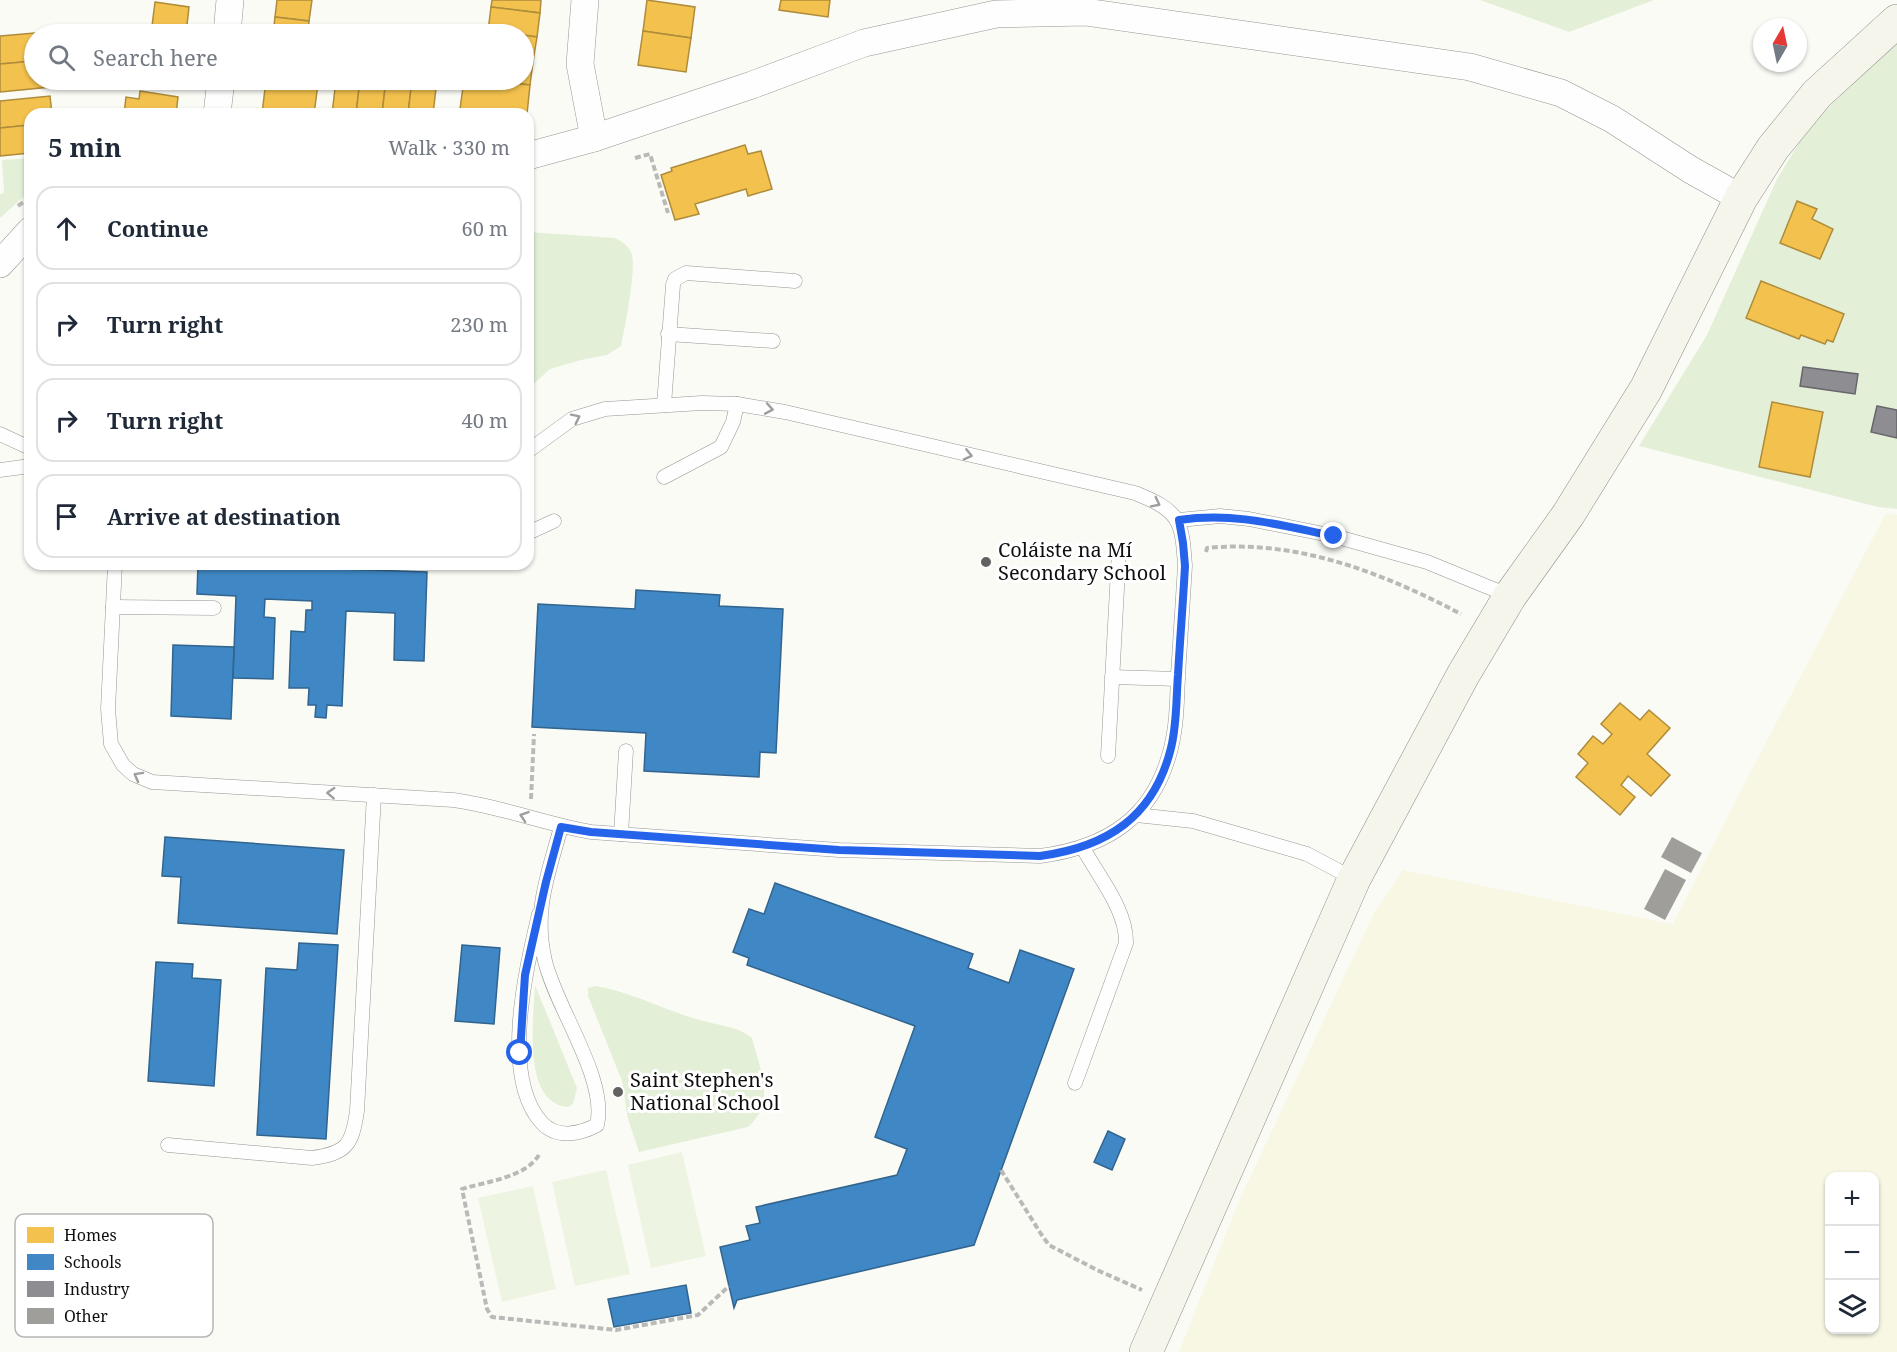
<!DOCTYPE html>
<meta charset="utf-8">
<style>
:root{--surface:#fff;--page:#f6f6f7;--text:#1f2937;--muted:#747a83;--line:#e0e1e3}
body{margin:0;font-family:"Noto Serif",serif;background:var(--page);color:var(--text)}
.controls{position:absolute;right:18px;bottom:18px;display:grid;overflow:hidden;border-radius:12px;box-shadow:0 2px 4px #0004}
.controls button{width:54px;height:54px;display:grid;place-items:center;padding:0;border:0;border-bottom:2px solid var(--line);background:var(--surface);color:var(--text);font:30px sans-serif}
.compass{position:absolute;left:1753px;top:18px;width:54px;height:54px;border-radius:50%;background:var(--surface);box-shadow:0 2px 4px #0004;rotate:9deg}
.stop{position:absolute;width:18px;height:18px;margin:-14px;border:4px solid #2563eb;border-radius:50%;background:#fff}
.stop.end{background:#2563eb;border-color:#fff;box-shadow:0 2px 6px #0008}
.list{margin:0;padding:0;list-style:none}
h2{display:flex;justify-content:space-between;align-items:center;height:78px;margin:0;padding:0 24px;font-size:26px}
h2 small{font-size:20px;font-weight:400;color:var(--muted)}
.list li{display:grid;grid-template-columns:39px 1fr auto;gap:18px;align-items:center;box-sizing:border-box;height:84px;margin:0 12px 12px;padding:0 12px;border:2px solid var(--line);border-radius:18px}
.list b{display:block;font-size:22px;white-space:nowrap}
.list em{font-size:20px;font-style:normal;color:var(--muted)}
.icon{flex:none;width:33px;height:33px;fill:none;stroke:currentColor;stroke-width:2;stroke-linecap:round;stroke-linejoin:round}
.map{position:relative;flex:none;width:1897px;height:1352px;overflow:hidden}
.search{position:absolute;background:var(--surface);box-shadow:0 2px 4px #0004;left:24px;top:24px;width:510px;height:66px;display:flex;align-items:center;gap:15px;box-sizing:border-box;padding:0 21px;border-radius:33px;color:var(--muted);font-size:22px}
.panel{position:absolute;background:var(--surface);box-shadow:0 2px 4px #0004;left:24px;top:108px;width:510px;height:462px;border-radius:18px}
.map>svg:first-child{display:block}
.farmland{fill:#f7f7e3;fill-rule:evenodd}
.green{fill:#e3f0d7}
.pitch{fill:#edf4e1}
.homes{fill:#f2c14e;stroke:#ae8c3b;stroke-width:1.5}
.schools{fill:#3f88c5;stroke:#31648e;stroke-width:1.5}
.industry{fill:#8d8d92;stroke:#67676b;stroke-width:1.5}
.building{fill:#9f9e9b}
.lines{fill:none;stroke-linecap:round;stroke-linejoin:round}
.lane-casing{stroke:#959593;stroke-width:15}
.street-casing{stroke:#959593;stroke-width:28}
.secondary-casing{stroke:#8c8c8a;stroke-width:34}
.path{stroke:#b9b9b8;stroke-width:4;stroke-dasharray:6 3;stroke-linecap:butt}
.lane{stroke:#fefefe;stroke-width:14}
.street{stroke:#fefefe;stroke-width:27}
.secondary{stroke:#f5f5ec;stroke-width:33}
.oneway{stroke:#9e9e9e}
.route{stroke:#2563eb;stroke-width:8}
.poi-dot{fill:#626260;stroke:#fff;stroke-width:2}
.labels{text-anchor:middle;stroke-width:6;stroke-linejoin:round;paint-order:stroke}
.poi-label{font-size:20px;fill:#0f0f0f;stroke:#fff;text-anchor:start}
.key{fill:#fff;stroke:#b7b7b7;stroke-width:1.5}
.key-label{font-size:16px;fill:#0f0f0f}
</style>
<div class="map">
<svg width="1897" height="1352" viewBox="0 0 1897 1352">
<rect width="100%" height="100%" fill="#fbfbf6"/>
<path class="farmland" d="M1886,513L1897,515V1352H1179L1238,1203L1374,913L1403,870L1673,924L1738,796ZM1830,1176H1874V1330H1830Z"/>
<g class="green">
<path d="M1480,0H1654L1569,32Z"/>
<path d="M1897,38V509L1878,507L1639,446L1707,335L1777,179L1808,128Z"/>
<path d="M30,158V191L0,218V195L4,192L2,160Z"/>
<path d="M528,232L615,238C622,242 630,246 632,255C636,271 625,328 621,346L607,355L581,360L550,369L528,389Z"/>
<path d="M535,985L577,1088L573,1104L568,1107C521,1103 534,1017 535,985Z"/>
<path d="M596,986C633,992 667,1012 704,1021C720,1026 738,1026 752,1038C760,1070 777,1101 748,1127L639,1152L628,1119L622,1081L588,996V988Z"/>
</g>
<g class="pitch">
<path d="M682,1152L706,1256L651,1268L628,1165Z"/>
<path d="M606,1170L630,1274L575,1286L552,1182Z"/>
<path d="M533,1186L556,1289L502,1302L478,1198Z"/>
</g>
<g class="homes">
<path d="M277,0H312L309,21L275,17Z"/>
<path d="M492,0H541L540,13L491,7Z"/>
<path d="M647,0L695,7L691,38L643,31Z"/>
<path d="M781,0H830L828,17L779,10Z"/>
<path d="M155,2L189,7L186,34H151Z"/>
<path d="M491,7L540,13L537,37L488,31Z"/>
<path d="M275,17L309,21L308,34H273Z"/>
<path d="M643,31L691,38L686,72L638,65Z"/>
<path d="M46,32V34H34V61L0,64V36Z"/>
<path d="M524,35L537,37L533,62L524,61Z"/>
<path d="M34,61V80H50L51,87L0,92V64Z"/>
<path d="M524,61L533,62L530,85L488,80H524Z"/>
<path d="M145,80H180L179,85Z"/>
<path d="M266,80H306L305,82L318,84L314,114H262Z"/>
<path d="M336,80H360L356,114H332Z"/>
<path d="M360,80H386L382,114H356Z"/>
<path d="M386,80H412L408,114H382Z"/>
<path d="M412,80H437L433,114H408Z"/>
<path d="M464,80H488L530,85L527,114H498L460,109Z"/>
<path d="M140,91L178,97L176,114H124L126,97L139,99Z"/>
<path d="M50,96L52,114H30V125L0,128V101Z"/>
<path d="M30,125V153L0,156V128Z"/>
<path d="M745,145L748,154L761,151L772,189L748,196L746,189L695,204L699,214L675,220L661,175L672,171L671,168Z"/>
<path d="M1797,201L1817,209L1812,219L1833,229L1820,259L1780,243Z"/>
<path d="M1761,281L1844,314L1833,342L1827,340L1825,344L1801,335L1799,339L1746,318Z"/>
<path d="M1772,402L1823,412L1810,477L1759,467Z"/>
<path d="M1620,703L1640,720L1649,710L1670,728L1647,754L1670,775L1651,796L1628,776L1621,785L1635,797L1620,815L1576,777L1588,763L1578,754L1593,736L1603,744L1612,734L1601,724Z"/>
</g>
<g class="schools">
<path d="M198,564L427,572L424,661L394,660L395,613L346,611L342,706L327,705L326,718L315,717L316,705H308L309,688H289L291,631L305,632L306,610H312V601L265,599L264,617L275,618L273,679L233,678L236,596L197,594Z"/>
<path d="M636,590L720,595L719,606L783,609L776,753L760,752L759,777L644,771L646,733L532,727L538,604L635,609Z"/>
<path d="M173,645L234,647L231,719L171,716Z"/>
<path d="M165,837L344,850L337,934L178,923L181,877L162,876Z"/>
<path d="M775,883L973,954L968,968L1009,983L1020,950L1074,969L974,1245L737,1300L734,1308L720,1247L750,1240L746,1226L760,1223L756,1207L897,1175L907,1149L875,1137L915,1026L747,965L749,958L733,952L749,909L764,914Z"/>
<path d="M299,943L338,945L326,1139L257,1135L266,968L297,970Z"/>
<path d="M462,945L500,948L494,1024L455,1021Z"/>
<path d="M156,962L193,964L192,978L221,980L214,1086L148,1081Z"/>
<path d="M1108,1131L1125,1139L1112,1170L1094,1162Z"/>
<path d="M686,1285L691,1313L614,1327L608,1299Z"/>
</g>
<g class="industry">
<path d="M1803,367L1858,374L1855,394L1800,386Z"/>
<path d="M1877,406L1897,410V438L1871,432Z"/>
</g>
<g class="building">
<path d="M366,28L395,33L394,34H365Z"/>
<path d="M1672,837L1702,853L1691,873L1661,857Z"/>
<path d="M1665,869L1686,880L1665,920L1644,909Z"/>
</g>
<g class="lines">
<g class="lane-casing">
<g id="lane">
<path d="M668,334L773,341"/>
<path d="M664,405L673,285L675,279L686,273L795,281"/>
<path d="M0,434L30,448"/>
<path d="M0,470L30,466"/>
<path d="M664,477L721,447L733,422L737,404"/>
<path d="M1179,520L1220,516L1249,519L1334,536L1427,562L1510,596"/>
<path d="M528,533L554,521"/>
<path d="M115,564L108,709L111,744L123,765L133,774L152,782L453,800C500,806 544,824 591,832L839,850L1040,856C1108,847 1154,817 1171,748C1177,724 1177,700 1178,675C1180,639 1183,602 1185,566C1182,520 1180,511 1135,493L785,412L737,404L702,403L605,409L572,419L528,451"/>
<path d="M113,607L214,608"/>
<path d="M1112,677L1178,679"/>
<path d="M1108,756L1119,551"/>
<path d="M1136,815L1193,821L1307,854L1354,879"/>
<path d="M621,834L626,751"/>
<path d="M539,914C526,969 500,1077 542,1123C557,1139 580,1134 597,1125C608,1079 556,1008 545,961C533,911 548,875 561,827"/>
<path d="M1075,1083L1126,943C1127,910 1098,876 1083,848"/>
<path d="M168,1145L312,1158C347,1153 352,1145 357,1111L374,795"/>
</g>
</g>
<g class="street-casing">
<g id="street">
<path d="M585,0L580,64L594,138"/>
<path d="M227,34L230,0"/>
<path d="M217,114L221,80"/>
<path d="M528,156L594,138L752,85L864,43L996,14L1085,12L1470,67L1561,93L1612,119L1691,170L1741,198"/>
<path d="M0,264L30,231"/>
</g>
</g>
<g class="secondary-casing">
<path id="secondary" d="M1146,1352L1354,879L1463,675L1510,596L1568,515L1646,389L1741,198L1773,148L1817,94L1897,21"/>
</g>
<g class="path">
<path d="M635,158L650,154L668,213"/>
<path d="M18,206L30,197"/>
<path d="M1206,552L1207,548C1297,539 1383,573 1461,614"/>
<path d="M531,799L534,734"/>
<path d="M539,1155C524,1178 488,1181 462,1189L487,1309L492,1317L616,1330L698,1315L729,1286"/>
<path d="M1001,1170L1041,1234L1049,1245L1097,1270L1142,1290"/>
</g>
<use href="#lane" class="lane"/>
<use href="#street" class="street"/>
<use href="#secondary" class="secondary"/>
</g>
<defs><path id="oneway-chevron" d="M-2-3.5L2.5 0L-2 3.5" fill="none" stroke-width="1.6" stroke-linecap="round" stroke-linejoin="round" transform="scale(1.5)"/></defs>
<g class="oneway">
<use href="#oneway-chevron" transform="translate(769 409) rotate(10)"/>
<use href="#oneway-chevron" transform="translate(576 418) rotate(-26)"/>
<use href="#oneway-chevron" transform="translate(968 455) rotate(13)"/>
<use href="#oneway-chevron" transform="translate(1156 503) rotate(27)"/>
<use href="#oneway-chevron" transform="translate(138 776) rotate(-151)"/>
<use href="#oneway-chevron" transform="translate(331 793) rotate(-177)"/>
<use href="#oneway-chevron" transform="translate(524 816) rotate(-161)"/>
</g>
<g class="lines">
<path class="route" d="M520,1053L525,975L546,882L561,827L591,832L839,850L1040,856C1107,847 1154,817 1171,748C1177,724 1176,700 1178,675C1180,639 1183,603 1185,566L1183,543L1179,520C1235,512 1279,525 1334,536"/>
</g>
<g class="poi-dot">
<circle cx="986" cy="562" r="6"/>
<circle cx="618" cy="1092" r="6"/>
</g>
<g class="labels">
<g class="poi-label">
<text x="998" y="557">Coláiste na Mí<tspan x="998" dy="23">Secondary School</tspan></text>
<text x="630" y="1087">Saint Stephen's<tspan x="630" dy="23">National School</tspan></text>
</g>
</g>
<rect x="15" y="1214" width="198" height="123" rx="9" class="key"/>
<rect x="27" y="1227" width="27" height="16" fill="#f2c14e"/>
<rect x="27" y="1254" width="27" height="16" fill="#3f88c5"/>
<rect x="27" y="1281" width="27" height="16" fill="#8d8d92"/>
<rect x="27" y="1308" width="27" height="16" fill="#9f9e9b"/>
<g class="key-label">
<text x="64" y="1241">Homes</text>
<text x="64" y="1268">Schools</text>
<text x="64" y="1295">Industry</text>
<text x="64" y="1322">Other</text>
</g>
</svg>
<div class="controls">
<button>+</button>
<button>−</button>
<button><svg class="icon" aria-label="layers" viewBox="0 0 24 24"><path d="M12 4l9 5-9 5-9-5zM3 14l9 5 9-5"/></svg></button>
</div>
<svg class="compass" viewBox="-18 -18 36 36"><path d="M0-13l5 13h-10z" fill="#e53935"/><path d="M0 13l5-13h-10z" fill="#747a83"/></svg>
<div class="stop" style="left:520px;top:1053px"></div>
<div class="stop end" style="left:1334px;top:536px"></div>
<div class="search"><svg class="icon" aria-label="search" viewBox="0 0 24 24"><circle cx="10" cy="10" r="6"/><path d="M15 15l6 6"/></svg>Search here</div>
<section class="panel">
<h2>5 min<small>Walk · 330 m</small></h2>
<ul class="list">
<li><svg class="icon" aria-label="ahead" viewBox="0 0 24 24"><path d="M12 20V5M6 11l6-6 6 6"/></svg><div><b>Continue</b></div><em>60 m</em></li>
<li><svg class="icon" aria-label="right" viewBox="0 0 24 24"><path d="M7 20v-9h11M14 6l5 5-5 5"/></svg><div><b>Turn right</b></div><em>230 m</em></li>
<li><svg class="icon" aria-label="right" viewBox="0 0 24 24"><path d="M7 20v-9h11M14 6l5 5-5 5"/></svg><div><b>Turn right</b></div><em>40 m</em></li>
<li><svg class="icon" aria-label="arrive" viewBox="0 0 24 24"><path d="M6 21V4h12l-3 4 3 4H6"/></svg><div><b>Arrive at destination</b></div></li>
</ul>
</section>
</div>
